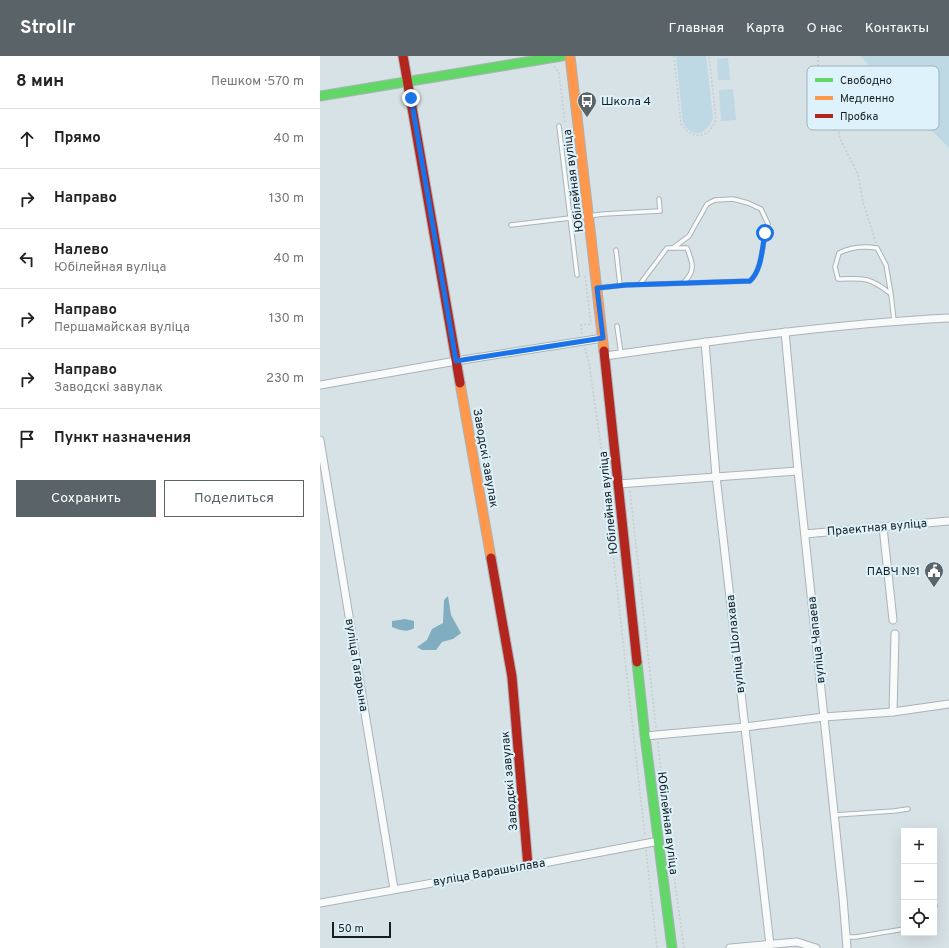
<!DOCTYPE html>
<html lang="ru">
<meta charset="utf-8">
<style>
:root{--surface:#fff;--page:#f2f2f2;--text:#222;--muted:#767676;--line:#e0e0e0;--accent:#5a6367}
body{margin:0;font-family:Overpass,sans-serif;background:var(--page);color:var(--text)}
.controls{position:absolute;right:12px;bottom:12px;display:grid;overflow:hidden;border-radius:0px;box-shadow:0 4px 16px #0002}
.controls button{width:36px;height:36px;display:grid;place-items:center;padding:0;border:0;border-bottom:1px solid var(--line);background:var(--surface);color:var(--text);font:20px sans-serif}
.scale{position:absolute;left:12px;bottom:10px;width:59px;box-sizing:border-box;padding-left:4px;border:2px solid #171e22;border-top:0;font-size:11px;line-height:14px;white-space:nowrap;color:#171e22;-webkit-text-stroke:3px #ddf2fb;paint-order:stroke}
.stop{position:absolute;width:12px;height:12px;margin:-9px;border:3px solid #1a73e8;border-radius:50%;background:#fff}
.stop.end{background:#1a73e8;border-color:#fff;box-shadow:0 1px 4px #0008}
.list{margin:0;padding:0;list-style:none}
h2{display:flex;justify-content:space-between;align-items:center;height:52px;margin:0;padding:0 16px;font-size:17px}
h2 small{font-size:13px;font-weight:400;color:var(--muted)}
.list li{display:grid;grid-template-columns:26px 1fr auto;gap:12px;align-items:center;box-sizing:border-box;height:60px;padding:0 16px;border-top:1px solid var(--line)}
.list b{display:block;font-size:15px;white-space:nowrap}
.list p{margin:0;font-size:13px;white-space:nowrap;color:var(--muted)}
.list em{font-size:13px;font-style:normal;color:var(--muted)}
.actions{display:flex;gap:8px;padding:12px 16px}
.actions a{flex:1;padding:9px 0;border:1px solid var(--accent);border-radius:0px;text-align:center;font-size:14px;color:var(--accent)}
.actions .main{background:var(--accent);color:#fff}
.icon{flex:none;width:22px;height:22px;fill:none;stroke:currentColor;stroke-width:2;stroke-linecap:round;stroke-linejoin:round}
.map{position:relative;flex:none;width:629px;height:892px;overflow:hidden}
header{display:flex;align-items:center;gap:24px;box-sizing:border-box;height:56px;padding:0 20px;background:var(--accent);color:#fff}
header strong{font-size:19px}
nav{display:flex;gap:22px;margin-inline-start:auto;font-size:14px}
main{display:flex}
aside{flex:1;background:var(--surface)}
.map>svg:first-child{display:block}
.green{fill:#bed9e4}
.water{fill:#80aec0}
.lines{fill:none;stroke-linecap:round;stroke-linejoin:round}
.lane-casing{stroke:#aab3b7;stroke-width:5.5}
.street-casing{stroke:#aab3b7;stroke-width:9}
.fast-casing{stroke:#aab3b7;stroke-width:11}
.slow-casing{stroke:#aab3b7;stroke-width:11}
.jam-casing{stroke:#aab3b7;stroke-width:11}
.path{stroke:#c9cdce;stroke-width:1.5;stroke-dasharray:2 2;stroke-linecap:butt}
.lane{stroke:#f9fbfb;stroke-width:3.5}
.street{stroke:#f9fbfb;stroke-width:7}
.fast{stroke:#63d668;stroke-width:9}
.slow{stroke:#ff974d;stroke-width:9}
.jam{stroke:#b3261e;stroke-width:9}
.route{stroke:#1a73e8;stroke-width:5}
.labels{text-anchor:middle;stroke-width:4;stroke-linejoin:round;paint-order:stroke}
.poi-label{font-size:12px;fill:#171e22;stroke:#ddf2fb;text-anchor:start}
.street-label{font-size:12px;fill:#171e22;stroke:#ddf2fb}
.key{fill:#ddf2fb;stroke:#a2b2ba;stroke-width:1}
.key-label{font-size:11px;fill:#171e22}
</style>
<header>
<strong>Strollr</strong>
<nav><a>Главная</a><a>Карта</a><a>О нас</a><a>Контакты</a></nav>
</header>
<main>
<aside>
<h2>8 мин<small>Пешком · 570 m</small></h2>
<ul class="list">
<li><svg class="icon" aria-label="ahead" viewBox="0 0 24 24"><path d="M12 20V5M6 11l6-6 6 6"/></svg><div><b>Прямо</b></div><em>40 m</em></li>
<li><svg class="icon" aria-label="right" viewBox="0 0 24 24"><path d="M7 20v-9h11M14 6l5 5-5 5"/></svg><div><b>Направо</b></div><em>130 m</em></li>
<li><svg class="icon" aria-label="left" viewBox="0 0 24 24"><path d="M17 20v-9H6M10 6l-5 5 5 5"/></svg><div><b>Налево</b><p>Юбілейная вуліца</p></div><em>40 m</em></li>
<li><svg class="icon" aria-label="right" viewBox="0 0 24 24"><path d="M7 20v-9h11M14 6l5 5-5 5"/></svg><div><b>Направо</b><p>Першамайская вуліца</p></div><em>130 m</em></li>
<li><svg class="icon" aria-label="right" viewBox="0 0 24 24"><path d="M7 20v-9h11M14 6l5 5-5 5"/></svg><div><b>Направо</b><p>Заводскі завулак</p></div><em>230 m</em></li>
<li><svg class="icon" aria-label="arrive" viewBox="0 0 24 24"><path d="M6 21V4h12l-3 4 3 4H6"/></svg><div><b>Пункт назначения</b></div></li>
</ul>
<div class="actions"><a class="main">Сохранить</a><a>Поделиться</a></div>
</aside>
<div class="map">
<svg width="629" height="892" viewBox="0 0 629 892">
<rect width="100%" height="100%" fill="#d7e2e7"/>
<g class="green">
<path d="M356,0H386L393,62C387,78 373,84 363,67Z"/>
<path d="M540,0H629V92Z"/>
<path d="M408,2L410,24H398L397,3Z"/>
<path d="M413,33L416,64L401,65L399,34Z"/>
</g>
<g class="water">
<path d="M128,540L131,559L141,577L133,583L122,586L116,594H102L97,591L107,584L112,573L123,567L124,544Z"/>
<path d="M85,563L94,565V572C87,577 79,574 72,571V565Z"/>
</g>
<g class="lines">
<g class="lane-casing">
<g id="lane">
<path d="M239,70L257,219"/>
<path d="M191,169L284,158L340,155L339,143"/>
<path d="M296,194L300,229"/>
<path d="M320,228L347,192H367C373,208 376,215 363,227"/>
<path d="M278,232L306,229L430,225C443,213 442,185 448,168L441,153L428,147L413,143L395,144L387,148L369,180L353,192"/>
<path d="M571,238L566,209L557,192C545,190 531,191 519,197L515,211L518,223C544,222 550,221 571,238L574,265"/>
<path d="M297,270L301,298"/>
<path d="M515,759L574,755L588,753"/>
<path d="M614,851L615,850"/>
<path d="M527,881H536L584,873"/>
</g>
</g>
<g class="street-casing">
<g id="street">
<path d="M465,276L478,415L523,842L527,892"/>
<path d="M385,286L396,420L450,889"/>
<path d="M285,300C399,284 514,268 629,262"/>
<path d="M0,329L136,305L283,282"/>
<path d="M0,384L74,833"/>
<path d="M298,428L478,415"/>
<path d="M563,471L573,564"/>
<path d="M485,478L629,465"/>
<path d="M573,656L575,578"/>
<path d="M325,680L425,671L504,661L573,656L629,648"/>
<path d="M0,847L208,810L339,785"/>
<path d="M410,892L477,886L496,892"/>
</g>
</g>
<g class="fast-casing">
<g id="fast">
<path d="M0,40L242,0"/>
<path d="M317,606L325,680L352,892"/>
</g>
</g>
<g class="slow-casing">
<g id="slow">
<path d="M250,0L284,295"/>
<path d="M140,327L171,502"/>
</g>
</g>
<g class="jam-casing">
<g id="jam">
<path d="M83,0L140,327"/>
<path d="M284,295L317,606"/>
<path d="M171,502L192,621L208,810"/>
</g>
</g>
<g class="path">
<path d="M354,0L361,68C372,85 390,82 396,63L389,0"/>
<path d="M498,0V14L516,51L520,83L538,118L543,146L556,187"/>
<path d="M234,10L239,17L245,68"/>
<path d="M245,72L250,91"/>
<path d="M265,220L271,268"/>
<path d="M262,278L261,269L272,268"/>
<path d="M265,292L269,307L281,391L325,780"/>
<path d="M310,435L336,672"/>
<path d="M338,686L345,757"/>
<path d="M346,763L364,892"/>
<path d="M326,794L337,892"/>
</g>
<use href="#lane" class="lane"/>
<use href="#street" class="street"/>
<use href="#fast" class="fast"/>
<use href="#slow" class="slow"/>
<use href="#jam" class="jam"/>
</g>
<g class="lines">
<path class="route" d="M91,42L136,305L283,282L277,232L306,229L430,225C442,214 442,192 445,177"/>
</g>
<defs>
<g id="bus-pin" transform="scale(1)"><path d="M0 17L-7.5 6A9.5 9.5 0 1 1 7.5 6Z" fill="#5a6367" stroke="#ddf2fb"/><path d="M-5-6H5V4H4V6H2V4H-2V6H-4V4H-5ZM-3.5-4V0h7V-4ZM-3.5 1.2v1.5H-2V1.2ZM2 1.2v1.5H3.5V1.2Z" fill="#fff"/></g>
<g id="civic-pin" transform="scale(1)"><path d="M0 17L-7.5 6A9.5 9.5 0 1 1 7.5 6Z" fill="#5a6367" stroke="#ddf2fb"/><path d="M-.6-6.5H3V-4.5H.6V-3L4-1V1h2V6H-6V1h2V-1L-.6-3ZM-1.2 2.5V6h2.4V2.5Z" fill="#fff"/></g>
</defs>
<g fill-rule="evenodd">
<use href="#bus-pin" x="267" y="45"/>
<use href="#civic-pin" x="614" y="515"/>
</g>
<g class="labels">
<g class="poi-label">
<text x="281" y="49">Школа 4</text>
<text x="600" y="519" text-anchor="end">ПАВЧ №1</text>
</g>
<g class="street-label">
<text transform="translate(253 125) rotate(-97)" y="4">Юбілейная вуліца</text>
<text transform="translate(166 402) rotate(80)" y="4">Заводскі завулак</text>
<text transform="translate(288 447) rotate(-96)" y="4">Юбілейная вуліца</text>
<text transform="translate(557 471) rotate(-5)" y="4">Праектная вуліца</text>
<text transform="translate(496 584) rotate(-96)" y="4">вуліца Чапаева</text>
<text transform="translate(415 588) rotate(-96)" y="4">вуліца Шолахава</text>
<text transform="translate(37 609) rotate(81)" y="4">вуліца Гагарына</text>
<text transform="translate(189 725) rotate(-95)" y="4">Заводскі завулак</text>
<text transform="translate(348 767) rotate(83)" y="4">Юбілейная вуліца</text>
<text transform="translate(169 816) rotate(-10)" y="4">вуліца Варашылава</text>
</g>
</g>
<rect x="487" y="10" width="132" height="64" rx="6" class="key"/>
<rect x="495" y="22" width="18" height="4" fill="#63d668"/>
<rect x="495" y="40" width="18" height="4" fill="#ff974d"/>
<rect x="495" y="58" width="18" height="4" fill="#b3261e"/>
<g class="key-label">
<text x="520" y="28">Свободно</text>
<text x="520" y="46">Медленно</text>
<text x="520" y="64">Пробка</text>
</g>
</svg>
<div class="controls">
<button>+</button>
<button>−</button>
<button><svg class="icon" aria-label="locate" viewBox="0 0 24 24"><circle cx="12" cy="12" r="6"/><path d="M12 2v4M12 18v4M2 12h4M18 12h4"/></svg></button>
</div>
<div class="scale">50 m</div>
<div class="stop" style="left:445px;top:177px"></div>
<div class="stop end" style="left:91px;top:42px"></div>
</div>
</main>
